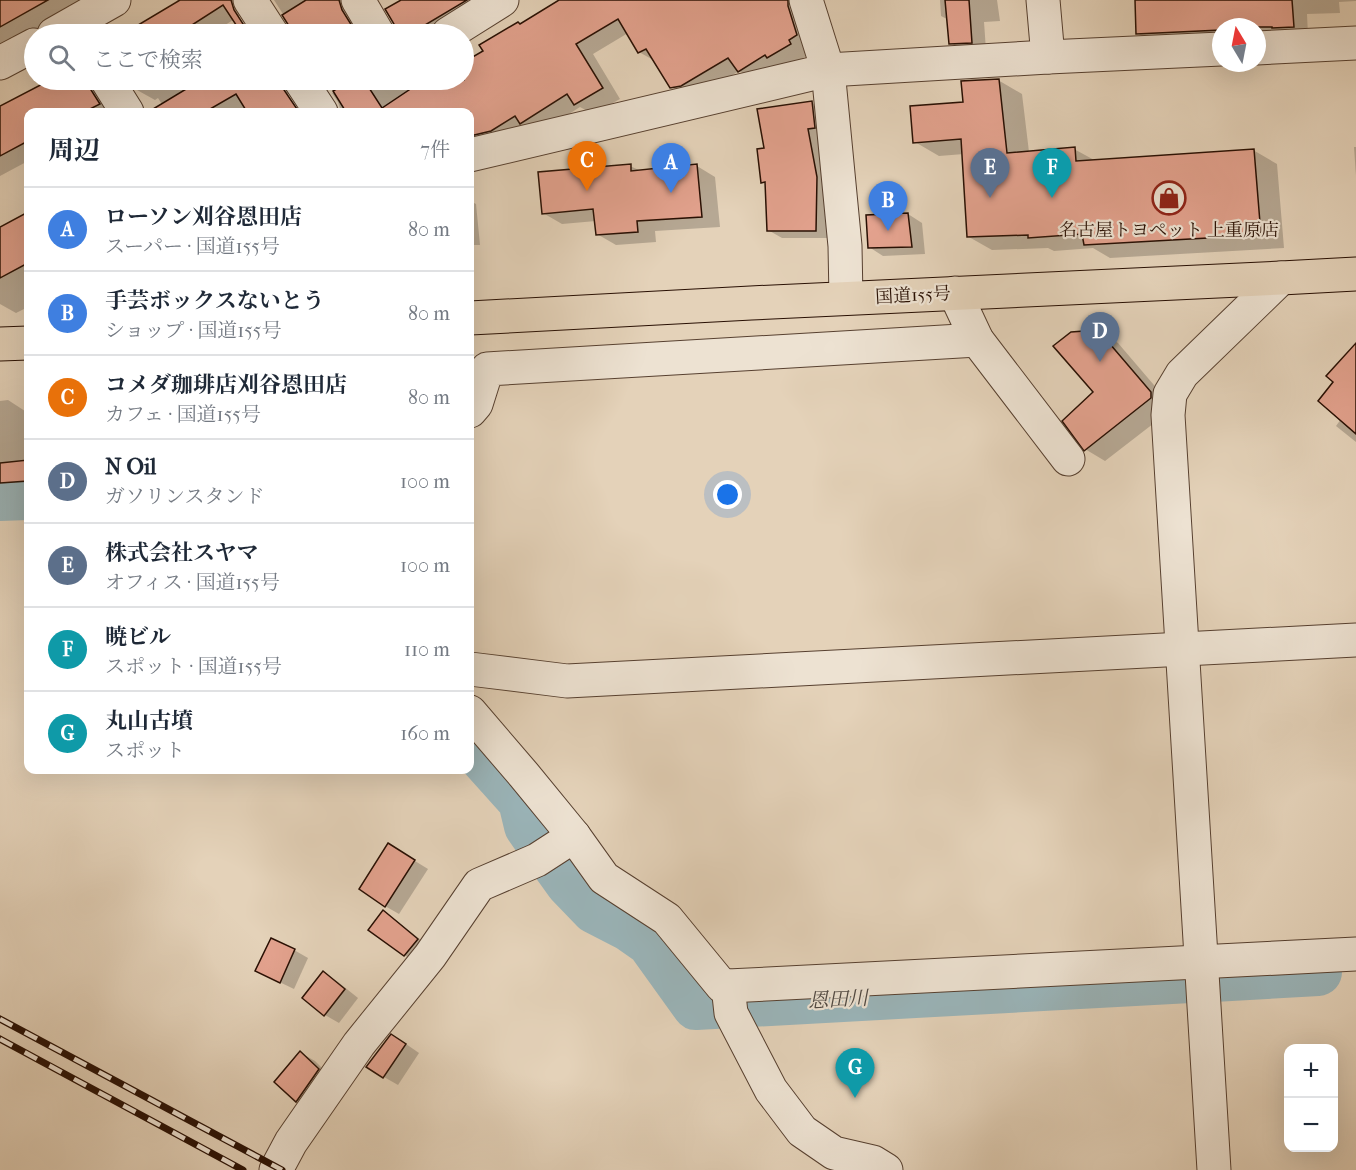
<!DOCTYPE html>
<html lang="ja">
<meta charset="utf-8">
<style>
:root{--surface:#fff;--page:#f6f6f7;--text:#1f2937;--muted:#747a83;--line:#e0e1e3;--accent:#db2777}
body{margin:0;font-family:"IM FELL French Canon","Noto Serif JP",serif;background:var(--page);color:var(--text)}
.controls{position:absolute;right:18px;bottom:18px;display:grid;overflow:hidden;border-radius:12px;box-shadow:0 6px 24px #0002}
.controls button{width:54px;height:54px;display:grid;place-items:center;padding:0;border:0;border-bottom:2px solid var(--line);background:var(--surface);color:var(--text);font:30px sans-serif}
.compass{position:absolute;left:1212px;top:18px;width:54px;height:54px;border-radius:50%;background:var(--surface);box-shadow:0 6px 24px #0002;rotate:350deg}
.you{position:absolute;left:728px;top:495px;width:21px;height:21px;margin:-15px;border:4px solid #fff;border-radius:50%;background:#1a73e8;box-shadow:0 0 0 9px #1a73e833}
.badge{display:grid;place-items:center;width:39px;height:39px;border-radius:50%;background:var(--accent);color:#fff;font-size:20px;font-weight:700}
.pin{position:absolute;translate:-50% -50px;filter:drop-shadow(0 2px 3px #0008)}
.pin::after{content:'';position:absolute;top:32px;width:21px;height:18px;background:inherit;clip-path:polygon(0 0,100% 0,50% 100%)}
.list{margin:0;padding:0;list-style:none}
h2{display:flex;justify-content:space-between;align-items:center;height:78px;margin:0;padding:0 24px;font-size:26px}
h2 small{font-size:20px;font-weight:400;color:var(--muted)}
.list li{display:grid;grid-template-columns:39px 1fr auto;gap:18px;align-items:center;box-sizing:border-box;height:84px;padding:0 24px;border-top:2px solid var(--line)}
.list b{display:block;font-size:22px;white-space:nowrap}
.list p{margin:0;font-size:20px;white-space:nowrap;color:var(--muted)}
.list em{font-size:20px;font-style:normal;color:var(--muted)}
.icon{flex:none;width:33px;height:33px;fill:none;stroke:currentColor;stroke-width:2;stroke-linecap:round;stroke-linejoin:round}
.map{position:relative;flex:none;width:1356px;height:1170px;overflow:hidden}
.search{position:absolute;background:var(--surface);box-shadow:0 6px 24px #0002;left:24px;top:24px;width:450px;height:66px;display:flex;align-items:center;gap:15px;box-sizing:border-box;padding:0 21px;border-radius:33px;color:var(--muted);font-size:22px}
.panel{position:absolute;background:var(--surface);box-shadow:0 6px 24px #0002;left:24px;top:108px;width:450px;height:666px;border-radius:12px}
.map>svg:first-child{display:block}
.shadow{fill:#0003}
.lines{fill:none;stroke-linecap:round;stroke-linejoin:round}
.river{stroke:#9ab5ba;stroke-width:48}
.building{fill:#e3a28e;stroke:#280f03;stroke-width:1.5}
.minor-casing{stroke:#574030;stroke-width:35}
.highway-casing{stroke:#280f03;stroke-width:35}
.minor{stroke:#ede2d2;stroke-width:33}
.highway{stroke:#e4d2b9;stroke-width:33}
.rail-casing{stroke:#280f03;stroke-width:7}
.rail{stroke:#ede2d2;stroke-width:4.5;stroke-dasharray:14;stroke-linecap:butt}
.labels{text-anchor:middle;stroke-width:4.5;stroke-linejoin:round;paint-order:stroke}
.poi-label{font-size:18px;fill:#280f03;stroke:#ede2d2}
.street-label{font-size:18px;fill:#280f03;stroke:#ede2d2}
.water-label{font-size:20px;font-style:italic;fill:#504943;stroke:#ede2d2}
</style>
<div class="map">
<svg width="1356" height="1170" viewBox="0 0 1356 1170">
<rect width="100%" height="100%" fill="#e4d2b9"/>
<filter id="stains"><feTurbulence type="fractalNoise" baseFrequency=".00333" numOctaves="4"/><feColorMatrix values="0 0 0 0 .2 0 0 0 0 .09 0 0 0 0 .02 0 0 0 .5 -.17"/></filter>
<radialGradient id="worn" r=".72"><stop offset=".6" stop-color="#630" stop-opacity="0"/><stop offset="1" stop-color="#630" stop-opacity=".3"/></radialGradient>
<g class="shadow">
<path d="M0,0H126L0,71Z"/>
<path d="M177,0H236L244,13L211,34H127L178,3Z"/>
<path d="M274,0H361L367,34H296Z"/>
<path d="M404,0H500L444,34H398Z"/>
<path d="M561,0H809L808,55L786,68L757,81L739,71L699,95L689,98L671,87L655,61L639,52L628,33L593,54L620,99L593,114L580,107L539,133L470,142V112H341L338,102L332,93L355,80H413L417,86L423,88L438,80H464V64L486,52L521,25Z"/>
<path d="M940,0H997L1000,21L984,22L986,50L965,52L951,43L949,20L941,16Z"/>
<path d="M1135,0H1356V1L1339,2L1340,13L1307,14L1308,35L1257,45V27H1221V39L1152,42L1137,33Z"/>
<path d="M53,80H110L116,112H28V161L0,176V108Z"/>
<path d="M131,80H279L283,85L285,83L283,80H291L297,89L259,112H167L158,98L155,100L137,90Z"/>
<path d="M998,80L1022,94L1029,152L1074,149L1096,161L1253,150L1277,164L1284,248L1110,258L1093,248L1054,251L1048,248L992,250L969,237L964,154L939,156L915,142L964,103Z"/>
<path d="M811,102L826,111L830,238H782L768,230L767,184L763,182L766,150Z"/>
<path d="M1354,147H1356V176Z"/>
<path d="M630,166L641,171L697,166L715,177L720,227L655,231L656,242L616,245L597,234L596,221L562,224L543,213Z"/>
<path d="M470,201L476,204L480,245H470Z"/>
<path d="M28,214V307L16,313L0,304V229Z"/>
<path d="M908,214L922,223L925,254L883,256L869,247Z"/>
<path d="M1098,331L1118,343L1171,405V410L1105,461L1085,449L1095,393Z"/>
<path d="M1356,345V442L1336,426L1341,419L1335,382Z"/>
<path d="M8,400L28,413V495L0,497V401Z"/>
<path d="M402,853L428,869L399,914L385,906Z"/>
<path d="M383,912L397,921L431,948L418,963L404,955Z"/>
<path d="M294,950L308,958L294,989L271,978Z"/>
<path d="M324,973L338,982L358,998L339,1023L325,1015Z"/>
<path d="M406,1044L419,1053L398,1085L384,1077Z"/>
<path d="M301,1053L315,1061L332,1078L311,1109L297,1101Z"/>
</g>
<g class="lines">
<g class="river">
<path d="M0,497L28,496"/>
<path d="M470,743L522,801L528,826L544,849"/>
<path d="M551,858L569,883L595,910L630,928L650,942L696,1006L1190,979"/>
<path d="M1213,978L1318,972"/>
</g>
</g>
<g class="building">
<path d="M0,0H48L0,27Z"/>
<path d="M180,0H231L234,10L247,30L242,34L223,5L178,34H123Z"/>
<path d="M306,0H339L342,10L357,34H294L282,15Z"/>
<path d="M401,0H467L410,34H397L394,24L385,9Z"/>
<path d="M559,0H788V6L797,35L789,40L791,44L767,58L765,55L738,72L728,58L681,86L670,88L646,49L638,53L618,19L576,44L603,88L574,105L567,94L520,124L515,116L491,131L470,136V112H346L333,91L352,80H364L382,108L418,84L421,87L435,80H464V62L483,51L479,45L518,22L520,24Z"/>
<path d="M945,0H969L972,43L949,44Z"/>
<path d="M1135,0H1292L1294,27L1272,28V27H1221V30L1136,34Z"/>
<path d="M999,79L1007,153L1075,147L1076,161L1254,149L1261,235L1084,245L1082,234L1028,238V235L967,237L961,139L913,143L910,106L963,102L961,81Z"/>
<path d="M50,80H88L91,90L100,104L84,112H28V141L0,156V106Z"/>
<path d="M201,80H280L284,90L299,112H247L236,94L205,112H148Z"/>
<path d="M812,101L815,128L808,129L817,177L816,231H767L765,182L761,183L757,149L764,148L757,109Z"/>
<path d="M631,164V171L697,164L702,217L637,221L638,232L596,235L593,209L542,214L538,172Z"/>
<path d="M28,212V263L0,278V227Z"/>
<path d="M908,213L912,247L868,248L866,215Z"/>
<path d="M1098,330L1151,392V398L1084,451L1062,421L1093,392L1053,346L1071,332Z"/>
<path d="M1356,343V434L1318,401L1333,382L1326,376Z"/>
<path d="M28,460V481L0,483V463Z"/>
<path d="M388,843L415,860L385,907L359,889Z"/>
<path d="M383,910L418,939L404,956L368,930Z"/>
<path d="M271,938L295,949L280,983L255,971Z"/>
<path d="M323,971L345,989L324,1016L302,998Z"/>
<path d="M391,1034L406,1044L383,1078L366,1067Z"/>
<path d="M300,1051L319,1069L296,1102L274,1082Z"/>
</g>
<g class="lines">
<g class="minor-casing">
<g id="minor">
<path d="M250,0L272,34"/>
<path d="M358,0L378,34"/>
<path d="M806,0L828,70L845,246L846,298"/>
<path d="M1043,0L1048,57"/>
<path d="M54,34L114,0"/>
<path d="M448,34L502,0"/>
<path d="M1257,48L1356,43"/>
<path d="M0,63L34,45"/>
<path d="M107,80L127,112"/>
<path d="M300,80L321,112"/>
<path d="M470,155L828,70L1048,57L1221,49"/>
<path d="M955,293L977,340L1068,459"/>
<path d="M470,411L476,404L487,369L977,340"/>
<path d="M470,669L567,681L1356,640"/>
<path d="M470,712L524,775L574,836L604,878L667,919L722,986H728L731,1013L771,1090L802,1131L834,1153L873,1162L886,1170"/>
<path d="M728,986L1356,954"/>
<path d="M276,1170L291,1142L359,1044L430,956L479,885L537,860L574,836"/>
<path d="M1214,1170L1168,415L1170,394L1182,374L1281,278"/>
</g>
</g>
<g class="highway-casing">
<g id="highway">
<path d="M470,318L751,303L1281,278L1356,274"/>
<path d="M0,344L28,343"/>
</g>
</g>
<use href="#minor" class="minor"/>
<use href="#highway" class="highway"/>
<g class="rail-casing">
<g id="rail">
<path d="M0,1019L282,1170"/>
<path d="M0,1039L243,1170"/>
</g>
</g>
<use href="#rail" class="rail"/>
</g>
<defs>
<g id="shop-ring" transform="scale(1.725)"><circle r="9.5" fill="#ede2d2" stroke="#8f2418" stroke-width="1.5"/><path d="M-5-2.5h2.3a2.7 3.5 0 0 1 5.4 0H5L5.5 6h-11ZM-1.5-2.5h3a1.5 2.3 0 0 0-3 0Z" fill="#8f2418"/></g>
</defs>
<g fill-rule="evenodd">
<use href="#shop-ring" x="1169" y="198"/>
</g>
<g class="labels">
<g class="poi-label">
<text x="1169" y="236">名古屋トヨペット 上重原店</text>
</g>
<g class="street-label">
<text transform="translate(913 295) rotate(-3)" y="6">国道155号</text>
</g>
<g class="water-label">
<text transform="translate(838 999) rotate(-3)" y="7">恩田川</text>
</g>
</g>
<rect width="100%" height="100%" filter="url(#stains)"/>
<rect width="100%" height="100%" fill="url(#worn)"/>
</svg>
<div class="controls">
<button>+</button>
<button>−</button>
</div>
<svg class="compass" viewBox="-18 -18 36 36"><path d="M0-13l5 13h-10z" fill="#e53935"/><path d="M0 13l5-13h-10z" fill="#747a83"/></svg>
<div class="you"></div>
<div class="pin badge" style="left:671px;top:193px;background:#3f7fe0">A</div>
<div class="pin badge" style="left:888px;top:231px;background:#3f7fe0">B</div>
<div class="pin badge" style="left:587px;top:191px;background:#e8710a">C</div>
<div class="pin badge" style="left:1100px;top:362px;background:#5c6f8a">D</div>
<div class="pin badge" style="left:990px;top:198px;background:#5c6f8a">E</div>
<div class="pin badge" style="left:1052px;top:198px;background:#0f9aa8">F</div>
<div class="pin badge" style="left:855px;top:1098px;background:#0f9aa8">G</div>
<div class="search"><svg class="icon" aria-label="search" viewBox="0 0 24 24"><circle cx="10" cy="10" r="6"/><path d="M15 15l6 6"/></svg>ここで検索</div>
<section class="panel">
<h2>周辺<small>7件</small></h2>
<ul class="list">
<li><span class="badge" style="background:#3f7fe0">A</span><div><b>ローソン刈谷恩田店</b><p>スーパー · 国道155号</p></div><em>80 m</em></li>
<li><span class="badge" style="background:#3f7fe0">B</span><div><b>手芸ボックスないとう</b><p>ショップ · 国道155号</p></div><em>80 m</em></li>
<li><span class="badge" style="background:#e8710a">C</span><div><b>コメダ珈琲店刈谷恩田店</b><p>カフェ · 国道155号</p></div><em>80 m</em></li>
<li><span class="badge" style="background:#5c6f8a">D</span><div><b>N Oil</b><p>ガソリンスタンド</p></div><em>100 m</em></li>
<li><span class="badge" style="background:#5c6f8a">E</span><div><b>株式会社スヤマ</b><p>オフィス · 国道155号</p></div><em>100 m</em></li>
<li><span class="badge" style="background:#0f9aa8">F</span><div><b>暁ビル</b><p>スポット · 国道155号</p></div><em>110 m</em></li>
<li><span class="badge" style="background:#0f9aa8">G</span><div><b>丸山古墳</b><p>スポット</p></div><em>160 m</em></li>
</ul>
</section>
</div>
